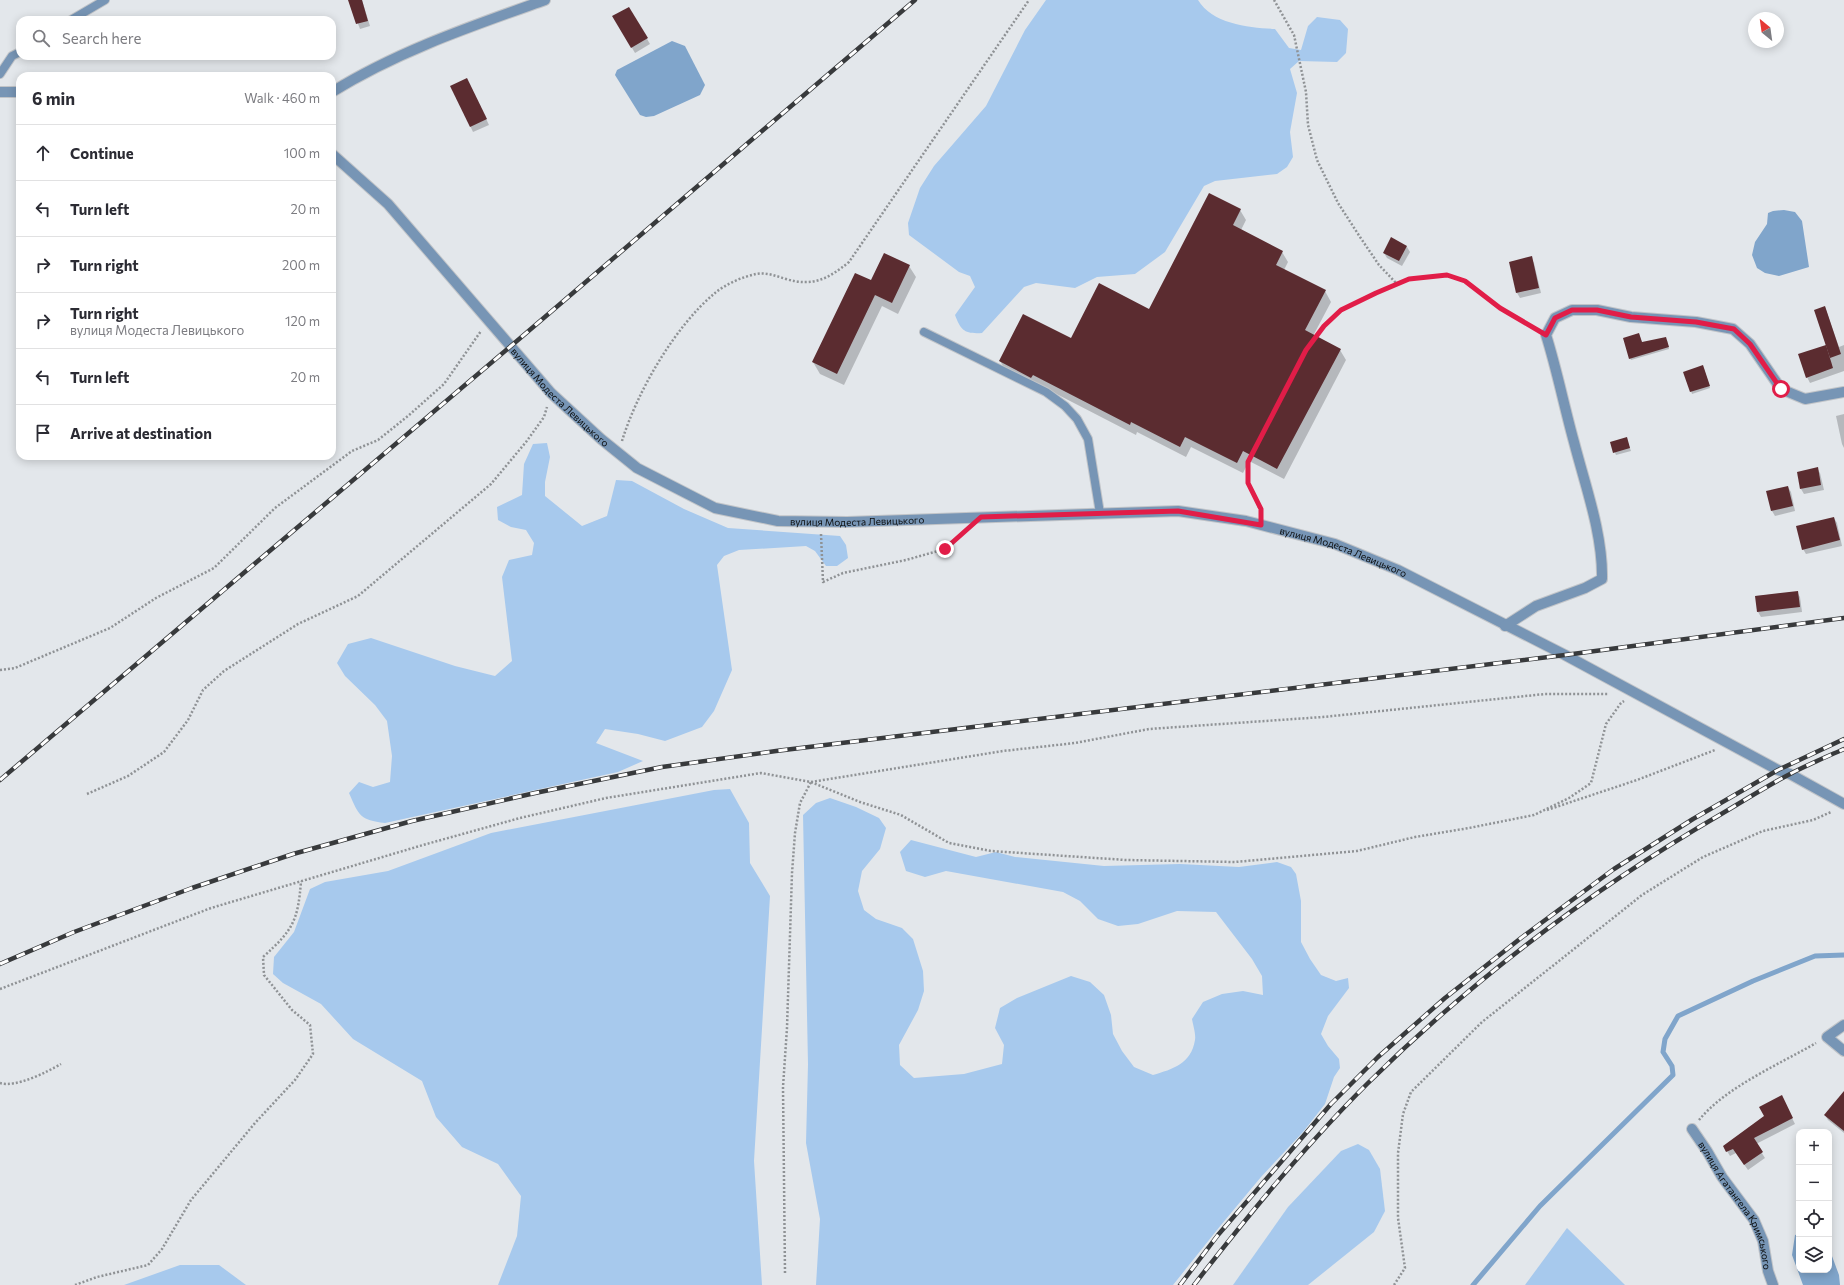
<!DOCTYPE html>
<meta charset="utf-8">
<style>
:root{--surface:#fff;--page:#f7f7f7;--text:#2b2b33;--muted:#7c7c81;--line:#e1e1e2}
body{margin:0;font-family:Commissioner,sans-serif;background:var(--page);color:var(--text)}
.controls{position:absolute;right:12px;bottom:12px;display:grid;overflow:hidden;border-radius:8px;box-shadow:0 2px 10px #0003}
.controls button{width:36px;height:36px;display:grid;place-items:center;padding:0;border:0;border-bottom:1px solid var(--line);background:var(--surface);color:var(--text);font:20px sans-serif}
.compass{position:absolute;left:1748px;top:12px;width:36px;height:36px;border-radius:50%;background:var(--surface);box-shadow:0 2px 10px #0003;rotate:331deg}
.stop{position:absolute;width:12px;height:12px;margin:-9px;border:3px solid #e11d48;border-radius:50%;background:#fff}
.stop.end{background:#e11d48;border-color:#fff;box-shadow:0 1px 4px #0008}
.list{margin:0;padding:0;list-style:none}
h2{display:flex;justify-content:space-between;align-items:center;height:52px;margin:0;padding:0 16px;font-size:17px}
h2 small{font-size:13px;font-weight:400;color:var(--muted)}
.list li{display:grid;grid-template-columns:26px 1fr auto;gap:12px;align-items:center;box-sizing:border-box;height:56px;padding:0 16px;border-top:1px solid var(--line)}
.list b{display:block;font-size:15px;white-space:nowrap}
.list p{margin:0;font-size:13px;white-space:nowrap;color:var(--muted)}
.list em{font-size:13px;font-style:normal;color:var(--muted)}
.icon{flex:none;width:22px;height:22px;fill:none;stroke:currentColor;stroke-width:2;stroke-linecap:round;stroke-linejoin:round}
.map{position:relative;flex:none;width:1844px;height:1285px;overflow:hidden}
.search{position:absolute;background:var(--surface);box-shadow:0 2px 10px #0003;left:16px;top:16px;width:320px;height:44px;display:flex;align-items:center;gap:10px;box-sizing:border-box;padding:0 14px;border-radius:12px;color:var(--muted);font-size:15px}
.panel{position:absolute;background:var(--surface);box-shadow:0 2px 10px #0003;left:16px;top:72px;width:320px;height:388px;border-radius:12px}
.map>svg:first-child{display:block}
.green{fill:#a7c9ed}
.water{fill:#80a5cb}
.shadow{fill:#0003}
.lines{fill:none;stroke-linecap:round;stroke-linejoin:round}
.stream{stroke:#80a5cb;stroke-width:5}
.building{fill:#5b2c30}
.service-casing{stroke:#c1c4c8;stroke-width:10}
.minor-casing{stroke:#c1c4c8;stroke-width:12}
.path{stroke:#8f9295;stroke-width:2.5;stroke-dasharray:2 2;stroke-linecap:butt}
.service{stroke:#7795b5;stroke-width:8}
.minor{stroke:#7795b5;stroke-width:10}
.rail-casing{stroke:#383a3c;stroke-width:4.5}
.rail{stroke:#fff;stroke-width:3;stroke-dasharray:9;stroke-linecap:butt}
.route{stroke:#e11d48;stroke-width:5}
.labels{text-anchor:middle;stroke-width:4;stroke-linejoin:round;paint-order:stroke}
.street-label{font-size:10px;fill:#0c0e0f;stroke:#fff}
</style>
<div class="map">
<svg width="1844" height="1285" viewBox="0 0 1844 1285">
<rect width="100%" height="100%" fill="#e3e7eb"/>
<g class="green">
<path d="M1046,0H1198C1212,24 1250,28 1275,29L1289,48L1301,50L1308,26L1317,17L1340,20L1348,29L1346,53L1337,62L1299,61L1290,69L1297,93L1290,132L1293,157L1287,167L1277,174L1215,181L1204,186L1165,252L1135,274L1097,277L1075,288L1036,283L1024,287L982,333C965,334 961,331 955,315L975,287L970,276L959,272L909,235L908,223L920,188L934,166L986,106L1025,30Z"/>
<path d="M547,443L550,457L545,482V496L582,526L607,516L616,480L632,481L684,509L728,528L840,536L846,545L848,558L837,566H826L815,551L806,546L739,550L724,556L717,565L732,670L714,711L702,727L665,741L638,734L605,729L596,743L643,761L618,772L385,823C360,820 359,816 349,793L359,782L373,787L390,782L392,756L387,721L375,705L345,676L337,663L348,644L371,638L455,666L495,676L512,661L502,577L509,560L532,555L534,543L526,530L511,527L498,520L497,507L522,495L524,464L533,444Z"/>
<path d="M730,789L749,823L750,863L770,896L754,1161L762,1285H498L517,1236L521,1196L498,1164L462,1147L436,1117L422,1081L353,1039L321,1004L283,983L273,974L274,957L294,932L310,889L325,882L388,871L491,833L714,790Z"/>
<path d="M830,798L856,807L879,818L886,828L880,849L862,871L858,891L864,910L876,919L902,928L913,939L923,971L924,991L918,1010L899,1045L900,1065L914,1078L964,1074L1002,1064L1004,1045L995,1028L1000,1008L1017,998L1071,976L1090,982L1104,995L1111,1015L1113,1034L1122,1051L1134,1067L1153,1075C1173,1069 1191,1064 1195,1040C1196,1034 1193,1025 1192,1019L1203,1002L1222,994L1243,991L1263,995L1262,976L1252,959L1216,912L1177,911L1138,924L1118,926L1098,919L1080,901L1063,892L946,871L925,877L906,871L900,852L911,840L976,857L996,852L1015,857L1104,866L1180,864L1239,867L1277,862L1291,867L1296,874L1301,901V942L1310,959L1321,975L1336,981L1348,978L1349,988L1328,1016L1321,1034L1328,1046L1339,1059L1340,1068L1334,1077L1325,1104L1303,1132L1261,1177L1221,1225L1173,1285H816L820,1219L806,1143L808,1064L803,815L816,803Z"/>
<path d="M1358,1144L1369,1150L1380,1169L1385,1211L1374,1232L1308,1285H1233L1288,1207L1341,1151Z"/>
<path d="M1567,1228L1625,1285H1525Z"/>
<path d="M180,1265H219L246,1285H124Z"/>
</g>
<g class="water">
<path d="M672,41L685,46L705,85L700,95L654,116L646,117L640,115L615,75L617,70Z"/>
<path d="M1784,210L1795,212L1802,221L1809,267L1779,276L1765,273L1757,268L1752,255L1755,242L1767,224L1768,213L1773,211Z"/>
<path d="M1799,1234V1270H1829V1248L1839,1275L1840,1285H1803L1792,1255L1795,1235Z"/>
</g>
<g class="shadow">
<path d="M349,0H362L370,26L360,29Z"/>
<path d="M629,8L650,44L635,53L614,17Z"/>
<path d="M470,85L489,125L473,132L452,87Z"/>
<path d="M1240,210L1246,220L1241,230L1282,252L1288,262L1284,270L1325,291L1331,302L1313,336L1340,350L1346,360L1284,479L1249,461L1243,473L1191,447L1186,457L1137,432L1136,435L1039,385L1006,371L1000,361L1071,340L1150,310Z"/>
<path d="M1407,247L1410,252L1402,266L1387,258L1384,253Z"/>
<path d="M1531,258L1534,263L1541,293L1520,298L1517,293L1510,262Z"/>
<path d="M909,266L916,277L898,314L882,306L844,385L820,374L813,362L871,281Z"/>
<path d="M1825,307L1839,347L1844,345V371L1810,383L1807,377L1827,346Z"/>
<path d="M1639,334L1642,343L1667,340L1669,349L1631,360L1630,358Z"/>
<path d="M1704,369L1710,388L1692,394L1685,372Z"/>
<path d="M1844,414V448L1842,444L1836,416Z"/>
<path d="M1627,440L1631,451L1616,455L1611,443Z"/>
<path d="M1817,468L1820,473L1824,490L1804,494L1801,489Z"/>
<path d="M1788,487L1791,492L1795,511L1775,516L1772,511Z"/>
<path d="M1834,518L1837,523L1842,546L1806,554L1803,549Z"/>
<path d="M1797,592L1800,597L1802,612L1761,617L1758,612L1756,596Z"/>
<path d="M1844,1101V1133L1828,1120L1825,1115Z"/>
<path d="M1784,1102L1795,1124L1756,1144L1765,1158L1748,1170L1736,1153L1730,1156L1724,1146Z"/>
</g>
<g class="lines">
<path class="stream" d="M1473,1285L1540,1206L1673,1075L1672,1066L1663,1052L1665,1039L1678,1016L1753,981L1815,956L1844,955"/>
</g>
<g class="building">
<path d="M348,0H362L368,21L356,24Z"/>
<path d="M629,7L648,38L631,48L612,16Z"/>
<path d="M467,78L487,119L470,127L450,86Z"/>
<path d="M1209,193L1241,209L1233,225L1283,251L1276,265L1326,290L1305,330L1341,349L1277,469L1243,451L1237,463L1185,437L1180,447L1131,422L1130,425L1033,375L1031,378L999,361L1023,314L1071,338L1099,283L1149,309Z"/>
<path d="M1391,237L1407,246L1399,261L1383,253Z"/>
<path d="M884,253L910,265L892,303L875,295L837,374L812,362L855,273L871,280Z"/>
<path d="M1532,256L1539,288L1516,293L1509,262Z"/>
<path d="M1825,306L1841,354L1830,358L1814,310Z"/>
<path d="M1639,333L1642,342L1666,337L1669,347L1629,359L1623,338Z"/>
<path d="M1826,345L1833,368L1806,378L1798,354Z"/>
<path d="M1703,365L1710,386L1690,392L1683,372Z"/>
<path d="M1627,437L1630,448L1613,453L1610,442Z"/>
<path d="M1818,467L1821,485L1800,489L1797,472Z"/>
<path d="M1788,486L1793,506L1771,511L1766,491Z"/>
<path d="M1834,517L1840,540L1802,550L1796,526Z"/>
<path d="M1798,591L1800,607L1757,612L1755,596Z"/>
<path d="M1844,1091V1131L1824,1115Z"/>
<path d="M1782,1095L1793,1118L1754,1138L1763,1152L1744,1165L1733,1149L1726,1152L1723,1146L1764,1116L1759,1107Z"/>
</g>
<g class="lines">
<g class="service-casing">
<g id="service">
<path d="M71,20L105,0"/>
<path d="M0,74L12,56L20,52"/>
<path d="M924,332L1046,392L1065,406L1077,419L1088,439L1100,513"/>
</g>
</g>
<g class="minor-casing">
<g id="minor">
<path d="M0,92H20"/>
<path d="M332,92C398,51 472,26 545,0"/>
<path id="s1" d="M332,154L388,204L551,393L601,439L637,468L715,508L778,521L847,522L1178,511L1246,521L1335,544L1398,570L1565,655L1778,770L1790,774L1844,804"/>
<path d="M1505,626L1536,606L1585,588L1602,579C1603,534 1585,485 1574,442C1564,406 1557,370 1546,335L1555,318L1572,310H1597L1631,317L1696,322L1733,329L1750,344L1781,389L1805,399L1844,392"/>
<path d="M1844,1025L1827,1037L1844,1051"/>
<path id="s2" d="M1692,1129L1707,1151L1722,1177L1754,1220L1763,1241L1768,1271L1773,1285"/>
</g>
</g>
<g class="path">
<path d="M1274,0L1294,35L1306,92L1308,125L1317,160L1338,203L1360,237L1379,265L1397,284"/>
<path d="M622,441C637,392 675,326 715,293C726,284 742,277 756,274C766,272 776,276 786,279C813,287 828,279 849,262L1029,0"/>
<path d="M1261,512L1248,483V463L1306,350L1324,326L1341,310L1376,293L1409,279L1447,275L1465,281L1500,308L1535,328"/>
<path d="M821,534L823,582L843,573L906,560L945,549L966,530"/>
<path d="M0,670L15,668L110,628L156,598L214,568L275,508L352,451L378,440L408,416L444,384L481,331"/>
<path d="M811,782L1003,751L1075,743L1149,729L1323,717L1545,694H1608"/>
<path d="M87,794L128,776L164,752L188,720L203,690L224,671L298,624L358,596L491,484L526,442L544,417L547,407"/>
<path d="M1547,810L1637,780L1715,750"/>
<path d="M0,989L211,908L423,845L520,818L606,798L761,773L811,782L860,802L901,815L949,843L991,851L1126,860L1235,862L1357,851L1415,837L1469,828L1534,815L1569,798L1591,783L1606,724L1621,703L1624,701"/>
<path d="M0,1083C16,1088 47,1072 61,1064"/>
<path d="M1699,1120C1726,1087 1778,1065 1816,1043"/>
<path d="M785,1273L783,1087L787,1028L792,873L795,833L800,803L811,782"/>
<path d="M75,1285L97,1277L148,1265L162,1249L191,1200L255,1123L295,1080L313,1054L310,1025L292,1010L264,975L263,957C293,930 298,921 301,881"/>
<path d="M1394,1285L1405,1268L1398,1218V1153L1403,1114L1411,1092L1482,1022L1642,895L1703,857L1763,831L1813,820L1831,812"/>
</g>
<use href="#service" class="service"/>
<use href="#minor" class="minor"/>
<g class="rail-casing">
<g id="rail">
<path d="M0,780L511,346L915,0"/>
<path d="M0,964L74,932L192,888L293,854L412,821L535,793L662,767L776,751L1565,655L1844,618"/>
<path d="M1180,1285L1218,1235L1331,1104L1378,1057L1445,998L1521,938L1614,869L1693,819L1778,770L1844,739"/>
<path d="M1194,1285C1248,1215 1304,1147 1367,1084C1473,979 1594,888 1723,813C1745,800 1767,786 1790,774C1807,765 1826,757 1844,749"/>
</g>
</g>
<use href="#rail" class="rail"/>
</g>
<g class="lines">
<path class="route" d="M945,549L981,517L1178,511L1261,525V509L1248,483V462L1306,350L1324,326L1341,310L1376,293L1409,279L1447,275L1465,281L1500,308L1546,335L1555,318L1572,310H1597L1631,317L1696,322L1734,329L1750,344L1781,389"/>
</g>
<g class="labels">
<g class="street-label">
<text dy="4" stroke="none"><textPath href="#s1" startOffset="334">вулиця Модеста Левицького</textPath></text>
<text dy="4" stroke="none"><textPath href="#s1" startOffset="670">вулиця Модеста Левицького</textPath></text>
<text dy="4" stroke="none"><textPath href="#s1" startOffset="1162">вулиця Модеста Левицького</textPath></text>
<text dy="4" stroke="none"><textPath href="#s2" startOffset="89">вулиця Агатангела Кримського</textPath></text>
</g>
</g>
</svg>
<div class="controls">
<button>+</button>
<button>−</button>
<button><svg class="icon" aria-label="locate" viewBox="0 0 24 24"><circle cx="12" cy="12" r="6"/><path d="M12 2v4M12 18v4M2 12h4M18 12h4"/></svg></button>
<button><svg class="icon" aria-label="layers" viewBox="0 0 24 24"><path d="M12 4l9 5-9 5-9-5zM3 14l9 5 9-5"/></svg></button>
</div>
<svg class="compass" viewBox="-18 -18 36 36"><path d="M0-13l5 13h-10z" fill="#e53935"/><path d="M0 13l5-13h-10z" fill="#7c7c81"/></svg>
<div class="stop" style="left:1781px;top:389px"></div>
<div class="stop end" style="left:945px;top:549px"></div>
<div class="search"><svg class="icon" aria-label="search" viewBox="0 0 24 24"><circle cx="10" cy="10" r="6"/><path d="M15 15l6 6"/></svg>Search here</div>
<section class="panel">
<h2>6 min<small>Walk · 460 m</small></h2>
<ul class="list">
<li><svg class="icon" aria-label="ahead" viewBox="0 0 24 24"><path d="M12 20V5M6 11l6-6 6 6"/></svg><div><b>Continue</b></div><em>100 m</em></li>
<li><svg class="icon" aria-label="left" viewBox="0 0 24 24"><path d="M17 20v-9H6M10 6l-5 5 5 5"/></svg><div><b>Turn left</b></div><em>20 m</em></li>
<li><svg class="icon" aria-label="right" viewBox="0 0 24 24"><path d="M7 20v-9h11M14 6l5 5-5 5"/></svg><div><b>Turn right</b></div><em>200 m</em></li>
<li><svg class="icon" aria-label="right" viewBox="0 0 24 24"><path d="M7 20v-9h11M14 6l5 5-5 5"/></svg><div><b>Turn right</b><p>вулиця Модеста Левицького</p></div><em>120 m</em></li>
<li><svg class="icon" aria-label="left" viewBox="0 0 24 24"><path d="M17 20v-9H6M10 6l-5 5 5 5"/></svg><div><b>Turn left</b></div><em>20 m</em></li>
<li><svg class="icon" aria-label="arrive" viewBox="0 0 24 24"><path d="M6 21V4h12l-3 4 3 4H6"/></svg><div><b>Arrive at destination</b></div></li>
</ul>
</section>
</div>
